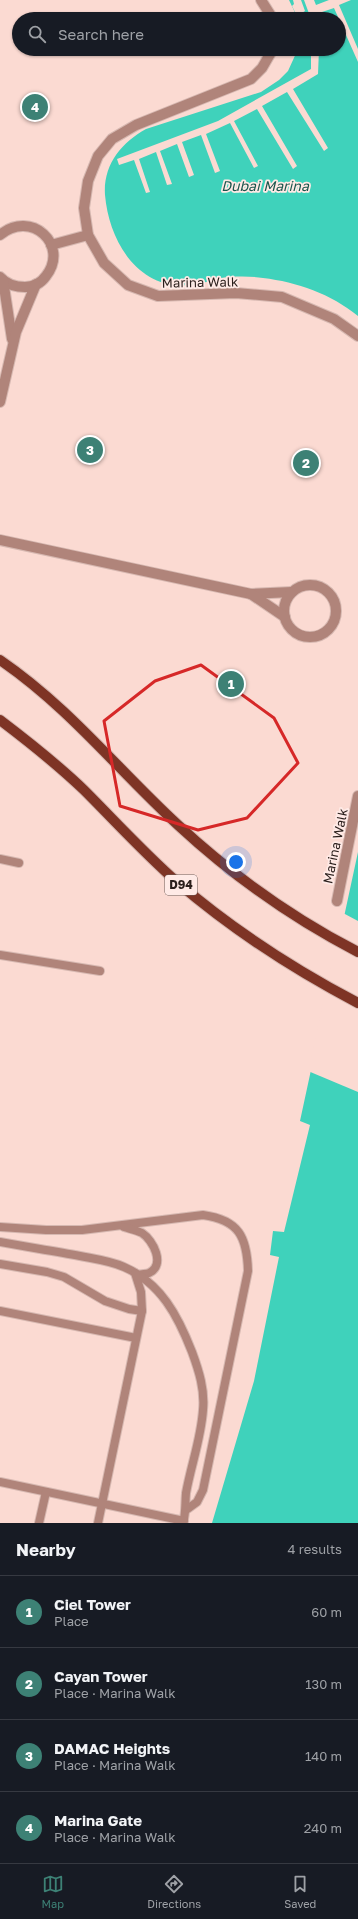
<!DOCTYPE html>
<meta charset="utf-8">
<style>
:root{--surface:#171b24;--page:#242831;--text:#f1f3f6;--muted:#9ea1a6;--line:#363941;--accent:#3d8175}
body{margin:0;font-family:"Golos Text",sans-serif;background:var(--page);color:var(--text)}
.you{position:absolute;left:236px;top:862px;width:14px;height:14px;margin:-10px;border:3px solid #fff;border-radius:50%;background:#1a73e8;box-shadow:0 0 0 6px #1a73e833}
.badge{display:grid;place-items:center;width:26px;height:26px;border-radius:50%;background:var(--accent);color:#fff;font-size:13px;font-weight:700}
.pin{position:absolute;translate:-50% -50%;border:2px solid #fff;box-shadow:0 1px 4px #0006}
.list{margin:0;padding:0;list-style:none}
h2{display:flex;justify-content:space-between;align-items:center;height:52px;margin:0;padding:0 16px;font-size:17px}
h2 small{font-size:13px;font-weight:400;color:var(--muted)}
.list li{display:grid;grid-template-columns:26px 1fr auto;gap:12px;align-items:center;box-sizing:border-box;height:72px;padding:0 16px;border-top:1px solid var(--line)}
.list b{display:block;font-size:15px;white-space:nowrap}
.list p{margin:0;font-size:13px;white-space:nowrap;color:var(--muted)}
.list em{font-size:13px;font-style:normal;color:var(--muted)}
.icon{flex:none;width:22px;height:22px;fill:none;stroke:currentColor;stroke-width:2;stroke-linecap:round;stroke-linejoin:round}
.map{position:relative;flex:none;width:358px;height:1523px;overflow:hidden}
.search{position:absolute;background:var(--surface);box-shadow:0 1px 3px #0004;left:12px;right:12px;top:12px;height:44px;display:flex;align-items:center;gap:10px;box-sizing:border-box;padding:0 14px;border-radius:22px;color:var(--muted);font-size:15px}
.sheet{height:340px;background:var(--surface)}
nav{display:flex;justify-content:space-around;align-items:center;box-sizing:border-box;height:56px;border-top:1px solid var(--line);background:var(--surface);font-size:11px;color:var(--muted)}
nav a{display:grid;justify-items:center;gap:2px}
nav .on{color:var(--accent)}
.map>svg:first-child{display:block}
.water{fill:#3fd2bb}
.pier{fill:#fbdad2}
.lines{fill:none;stroke-linecap:round;stroke-linejoin:round}
.lane-casing{stroke:#d6b8b1;stroke-width:10}
.street-casing{stroke:#d6b8b1;stroke-width:12}
.primary-casing{stroke:#d6b8b1;stroke-width:12}
.lane{stroke:#b0847a;stroke-width:8}
.street{stroke:#b0847a;stroke-width:10}
.primary{stroke:#7e3425;stroke-width:10}
.marked{fill:none;stroke:#d62828;stroke-width:3;stroke-linejoin:round}
.labels{text-anchor:middle;stroke-width:3.5;stroke-linejoin:round;paint-order:stroke}
.shield{fill:#ffeae6;stroke:#6b5c59;stroke-width:1}
.shield-label{font-size:12px;font-weight:bold;fill:#2b1f1c}
.street-label{font-size:13px;fill:#2b1f1c;stroke:#ffeae6}
.water-label{font-size:14px;font-style:italic;fill:#1a554c;stroke:#ffeae6}
</style>
<div class="map">
<svg width="358" height="1523" viewBox="0 0 358 1523">
<rect width="100%" height="100%" fill="#fbdad2"/>
<g class="water">
<path d="M289,0H358V316C331,294 297,282 263,278C251,276 233,276 221,278C211,280 201,284 191,285C138,291 109,241 105,195C103,165 121,143 146,129L261,92L279,80L288,71L298,49H339V19H298Z"/>
<path d="M358,852V1523H212L254,1381L279,1257L270,1255L273,1231L284,1232L310,1125L300,1121Z"/>
</g>
<g class="pier">
<path d="M293,0H301L305,11L297,16L292,6L294,4Z"/>
<path d="M304,0H314L316,5L329,0H351L339,5L358,49V62L334,8L319,13V19H311Z"/>
<path d="M311,49H319L318,74L293,89L328,148L324,151L287,92L262,106L297,166L293,169L257,109L234,121L258,166L254,168L230,123L206,134L220,171L215,173L201,135L182,142L194,175L189,177L177,144L160,151L172,184L167,185L156,152L139,159L150,192L146,193L134,160L119,165L117,159L218,121L311,69Z"/>
<path d="M343,913L358,921V1092L308,1071Z"/>
</g>
<g class="lines">
<g class="lane-casing">
<g id="lane">
<path d="M0,859L19,863"/>
<path d="M0,955L100,971"/>
<path d="M0,1227L46,1230H82L203,1215C239,1220 247,1237 248,1271L203,1490L197,1502L186,1510"/>
<path d="M124,1227C130,1229 136,1230 142,1233C153,1240 166,1265 149,1273C146,1274 142,1274 139,1275"/>
<path d="M0,1242C27,1247 54,1251 80,1256C95,1259 111,1261 124,1267C161,1283 178,1316 192,1352C199,1371 205,1390 203,1410C201,1439 191,1465 186,1493C185,1504 186,1513 183,1523"/>
<path d="M0,1264L47,1272L64,1277L105,1301L129,1309L142,1311"/>
<path d="M0,1311L136,1338"/>
<path d="M0,1482L184,1521"/>
<path d="M39,1523L46,1492"/>
<path d="M98,1523L142,1311L141,1292L135,1273"/>
</g>
</g>
<g class="street-casing">
<g id="street">
<path d="M261,0L273,19"/>
<path d="M273,49L262,68L251,79L136,125L112,139L98,156L88,181L84,208L88,235L104,263L128,285L158,296L236,293L282,297L334,319L358,336"/>
<path d="M0,235C31,209 70,245 46,276C41,283 33,287 25,287C15,287 6,284 0,277"/>
<path d="M51,245L88,235"/>
<path d="M3,280L12,339"/>
<path d="M0,402L16,332L36,284"/>
<path d="M0,540L251,594L292,592"/>
<circle cx="310" cy="611" r="26"/>
<path d="M251,594L285,617"/>
<path d="M337,901L358,796"/>
</g>
</g>
<g class="primary-casing">
<g id="primary">
<path d="M0,660C70,708 117,769 178,825C232,875 292,918 358,952"/>
<path d="M0,720C29,742 58,765 84,790C115,821 144,853 177,882C232,929 293,969 358,1003"/>
</g>
</g>
<use href="#lane" class="lane"/>
<use href="#street" class="street"/>
<use href="#primary" class="primary"/>
</g>
<path class="marked" d="M201,665L274,718L298,763L247,818L198,830L120,806L104,721L155,681Z"/>
<g class="labels">
<rect class="shield" x="165" y="875" width="32" height="20" rx="3"/>
<g class="shield-label">
<text x="181" y="889">D94</text>
</g>
<g class="street-label">
<text transform="translate(200 282) rotate(-1)" y="5">Marina Walk</text>
<text transform="translate(335 846) rotate(-78)" y="5">Marina Walk</text>
</g>
<g class="water-label">
<text x="265" y="191">Dubai Marina</text>
</g>
</g>
</svg>
<div class="you"></div>
<div class="pin badge" style="left:231px;top:684px">1</div>
<div class="pin badge" style="left:306px;top:463px">2</div>
<div class="pin badge" style="left:90px;top:450px">3</div>
<div class="pin badge" style="left:35px;top:107px">4</div>
<div class="search"><svg class="icon" aria-label="search" viewBox="0 0 24 24"><circle cx="10" cy="10" r="6"/><path d="M15 15l6 6"/></svg>Search here</div>
</div>
<section class="sheet">
<h2>Nearby<small>4 results</small></h2>
<ul class="list">
<li><span class="badge">1</span><div><b>Ciel Tower</b><p>Place</p></div><em>60 m</em></li>
<li><span class="badge">2</span><div><b>Cayan Tower</b><p>Place · Marina Walk</p></div><em>130 m</em></li>
<li><span class="badge">3</span><div><b>DAMAC Heights</b><p>Place · Marina Walk</p></div><em>140 m</em></li>
<li><span class="badge">4</span><div><b>Marina Gate</b><p>Place · Marina Walk</p></div><em>240 m</em></li>
</ul>
</section>
<nav>
<a class="on"><svg class="icon" aria-label="map" viewBox="0 0 24 24"><path d="M3 6l6-2 6 2 6-2v14l-6 2-6-2-6 2zM9 4v14M15 6v14"/></svg>Map</a>
<a><svg class="icon" aria-label="directions" viewBox="0 0 24 24"><path d="M12 3l9 9-9 9-9-9zM9 14v-3h6M13 9l2 2-2 2"/></svg>Directions</a>
<a><svg class="icon" aria-label="saved" viewBox="0 0 24 24"><path d="M7 4h10v16l-5-4-5 4z"/></svg>Saved</a>
</nav>
